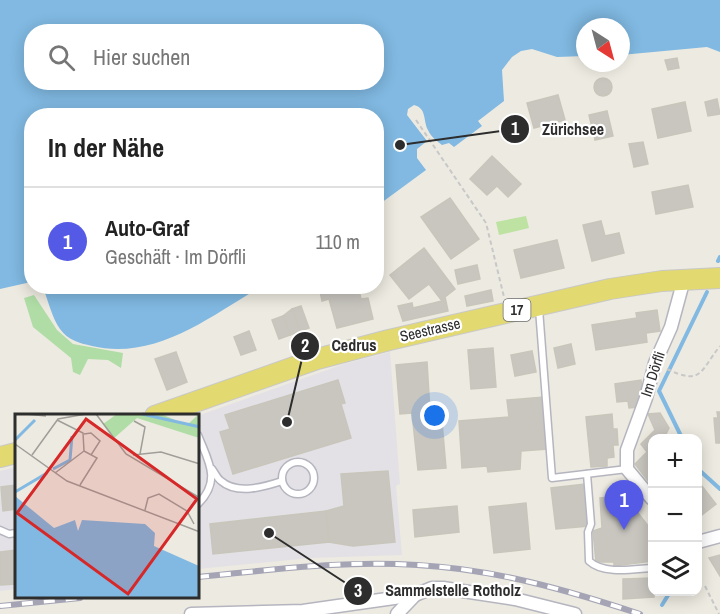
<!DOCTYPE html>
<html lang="de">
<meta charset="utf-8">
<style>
:root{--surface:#fff;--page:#f2f2f2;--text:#222;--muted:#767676;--line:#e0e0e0;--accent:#555ae6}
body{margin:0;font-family:"Archivo Narrow",sans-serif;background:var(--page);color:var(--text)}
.controls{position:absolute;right:18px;bottom:18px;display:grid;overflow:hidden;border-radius:12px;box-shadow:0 3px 15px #0003}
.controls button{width:54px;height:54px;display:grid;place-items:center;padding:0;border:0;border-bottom:2px solid var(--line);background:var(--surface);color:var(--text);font:30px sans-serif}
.compass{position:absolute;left:576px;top:18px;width:54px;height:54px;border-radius:50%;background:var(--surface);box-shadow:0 3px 15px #0003;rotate:144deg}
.you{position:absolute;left:435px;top:416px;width:21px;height:21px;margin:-15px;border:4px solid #fff;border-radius:50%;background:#1a73e8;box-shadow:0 0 0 9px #1a73e833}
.badge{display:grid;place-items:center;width:39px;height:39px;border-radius:50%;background:var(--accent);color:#fff;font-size:20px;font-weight:700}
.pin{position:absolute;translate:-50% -50px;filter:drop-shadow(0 2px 3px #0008)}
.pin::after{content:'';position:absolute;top:32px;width:21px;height:18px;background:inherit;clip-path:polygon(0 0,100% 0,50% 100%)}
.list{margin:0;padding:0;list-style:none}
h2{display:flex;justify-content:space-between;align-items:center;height:78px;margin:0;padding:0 24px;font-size:26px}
h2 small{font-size:20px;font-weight:400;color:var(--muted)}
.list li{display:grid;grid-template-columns:39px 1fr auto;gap:18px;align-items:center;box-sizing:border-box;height:108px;padding:0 24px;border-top:2px solid var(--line)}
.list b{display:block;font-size:22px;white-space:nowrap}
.list p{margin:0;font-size:20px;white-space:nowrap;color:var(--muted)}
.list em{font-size:20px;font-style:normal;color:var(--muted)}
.icon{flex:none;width:33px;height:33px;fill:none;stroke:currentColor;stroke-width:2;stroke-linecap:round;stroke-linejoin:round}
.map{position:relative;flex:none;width:720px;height:614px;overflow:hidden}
.search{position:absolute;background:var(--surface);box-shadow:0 3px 15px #0003;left:24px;top:24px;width:360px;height:66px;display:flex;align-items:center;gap:15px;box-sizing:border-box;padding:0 21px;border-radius:24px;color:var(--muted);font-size:22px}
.panel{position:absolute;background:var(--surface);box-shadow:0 3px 15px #0003;left:24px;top:108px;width:360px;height:186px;border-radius:24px}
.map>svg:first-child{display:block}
.industrial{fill:#e3e1e6}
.green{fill:#afdda5}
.pitch{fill:#bde2a2}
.water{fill:#81b9e2;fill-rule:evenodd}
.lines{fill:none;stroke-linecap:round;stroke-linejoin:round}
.stream{stroke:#81b9e2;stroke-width:4}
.building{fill:#c9c6c0;stroke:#c8c6bb;stroke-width:1.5}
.service-casing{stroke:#b5b5bf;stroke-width:9}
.minor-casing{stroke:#b5b5bf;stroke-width:15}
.primary-casing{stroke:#c8c8c8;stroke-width:22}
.path{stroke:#c8c8c8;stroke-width:2;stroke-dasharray:4.5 3;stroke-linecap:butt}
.service{stroke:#fff;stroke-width:6}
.minor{stroke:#fff;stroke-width:12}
.primary{stroke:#e2d971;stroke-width:20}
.rail-casing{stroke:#a4a4b5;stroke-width:6}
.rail{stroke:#fff;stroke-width:4;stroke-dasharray:11;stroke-linecap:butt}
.labels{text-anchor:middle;stroke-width:4.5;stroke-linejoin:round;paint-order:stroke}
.shield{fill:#fff;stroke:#6c6c6c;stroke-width:1.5}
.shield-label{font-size:14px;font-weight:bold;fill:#2d2d2d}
.street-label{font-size:15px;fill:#2d2d2d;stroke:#fff}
.inset-river{fill:none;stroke:#81b9e2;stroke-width:3}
.inset-road{fill:none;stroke:#a09e99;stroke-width:1.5}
.view{fill:#d62828;fill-opacity:0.15;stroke:#d62828;stroke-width:3}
.inset-edge{fill:none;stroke:#2d2d2d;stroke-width:3}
.leader{fill:none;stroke:#2d2d2d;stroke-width:2}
.callout-dot{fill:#2d2d2d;stroke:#fff;stroke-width:2}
.mark-label{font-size:18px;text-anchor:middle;font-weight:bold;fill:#fff}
.callout-label{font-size:16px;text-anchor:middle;font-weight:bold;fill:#2d2d2d;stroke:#fff;stroke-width:4.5;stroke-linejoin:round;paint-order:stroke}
</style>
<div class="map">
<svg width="720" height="614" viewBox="0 0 720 614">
<rect width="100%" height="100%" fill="#edeae1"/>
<g class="industrial">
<path d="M390,352L400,484L396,486L402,555L311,558L198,569L197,416L344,364Z"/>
<path d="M16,467V589L0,591V471Z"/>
</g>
<path class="green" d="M34,295L57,330L73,344L123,353L121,368L108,360L88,359L80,375L73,372L71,358L33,327L24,298Z"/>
<path class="pitch" d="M526,216L529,228L499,235L496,222Z"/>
<g class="water">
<path d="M0,0H720V52L707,47L621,55V27H585V56L557,57L532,49L521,51L512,57L502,70L504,101L478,121L482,126L454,147L449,143L442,145C437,141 431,137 428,130C423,121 427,108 414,105L408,109L407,115L427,141L417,149V158L426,170L377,206L376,116H32L31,282L0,289ZM32,32H376V82H32Z"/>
<path d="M43,287H260C210,317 154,361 92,346C79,343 68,340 60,329C53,320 47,298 43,287Z"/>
</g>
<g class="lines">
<g class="stream">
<path d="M718,261L720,257"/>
<path d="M682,438L659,391L707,292"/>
<path d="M698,469L720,489"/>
<path d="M662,605L670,592"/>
</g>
</g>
<g class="building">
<path d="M677,58L679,68L668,70L665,60Z"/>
<circle cx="603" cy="87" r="9"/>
<path d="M558,95L565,120L534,128L527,103Z"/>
<path d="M717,99L720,114L708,116L705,102Z"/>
<path d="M685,102L691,131L658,138L652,109Z"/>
<path d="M607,111L613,136L595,140L589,115Z"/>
<path d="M643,142L648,164L634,167L629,144Z"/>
<path d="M492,156L521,184L508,197L497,186L487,195L470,179Z"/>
<path d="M688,185L693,207L656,214L652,192Z"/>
<path d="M450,198L479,239L451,259L421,217Z"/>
<path d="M601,221L605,236L619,233L624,253L592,261L583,225Z"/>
<path d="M557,240L564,268L521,278L514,250Z"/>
<path d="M424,248L455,289L445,297L448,311L403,321L398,306L412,303L413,308L442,301L429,284L409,299L390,275Z"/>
<path d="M477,265L480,279L458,284L455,270Z"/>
<path d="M319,286H358L361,299L368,298L373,319L337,328L329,299L322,301Z"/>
<path d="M491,290L493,301L467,306L465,296Z"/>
<path d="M301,306L309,328L300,331L292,309Z"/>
<path d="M292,309L300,331L290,335L283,316Z"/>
<path d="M657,310L660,331L646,333L647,342L596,350L592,325L637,318L636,313Z"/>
<path d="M283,316L290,335L279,339L272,320Z"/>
<path d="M249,331L256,350L241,355L234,337Z"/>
<path d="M571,344L575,364L558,368L554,348Z"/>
<path d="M493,348L496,387L471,389L468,350Z"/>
<path d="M532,351L536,372L515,376L511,355Z"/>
<path d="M176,352L187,382L167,390L155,359Z"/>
<path d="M427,362L430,411L441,410L446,468L418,470L412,413L400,414L396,365Z"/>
<path d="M338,380L345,403L341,404L351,438L233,474L220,432L230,429L225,415Z"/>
<path d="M641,380L643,398L638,399L639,407L629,408L628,401L617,402L615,384Z"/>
<path d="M544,397L548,449L521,451L520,469L488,472L487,466L462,468L459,421L509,417L507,400Z"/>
<path d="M717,412H720V443H716L714,418H718Z"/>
<path d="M660,413L669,428L664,438H652V486L635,464L647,452L641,444L655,430L648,414Z"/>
<path d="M612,414L613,429H617L618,445H613L614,457L607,458V466L591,467L586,417Z"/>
<path d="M388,471L395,542L353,546L329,542L326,511L344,506L341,474Z"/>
<path d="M698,481L716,504L698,518Z"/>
<path d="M585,484L589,526L556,529L551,488Z"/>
<path d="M16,485V509L3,511L1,487Z"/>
<path d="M625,496L652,531V561L614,566V562H596L593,531L602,528L600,498Z"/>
<path d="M526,503L530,549L494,553L489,507Z"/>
<path d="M457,506L459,532L415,537L413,510Z"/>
<path d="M326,511L329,542L213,554L210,524Z"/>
<path d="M16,550V584L0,585V552Z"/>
<path d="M720,555V576L709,558Z"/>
<path d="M652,578L654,597L623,599V579Z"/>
</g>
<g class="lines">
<g class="service-casing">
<g id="service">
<path d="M539,309L552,478L627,469"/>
<path d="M198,435C208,461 222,480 198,504"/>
<circle cx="298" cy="478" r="16"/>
<path d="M212,469C215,473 217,478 221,481C237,495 264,487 282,481"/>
<path d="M587,474L591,524L588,532L589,561C604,575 634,569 652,568"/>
<path d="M0,530L9,534L16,533"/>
</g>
</g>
<g class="minor-casing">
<g id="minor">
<path d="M652,499L627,469V450L646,398L655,363L671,327L684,279"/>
<path d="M698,542L720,536"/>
<path d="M191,614L303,611L415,595L432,588H443L515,599L575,614"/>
<path d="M397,614L415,595"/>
</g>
</g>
<g class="primary-casing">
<g id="primary">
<path d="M155,416L317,359L389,340L610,289L662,281L720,278"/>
<path d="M0,457L16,453"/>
</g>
</g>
<g class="path">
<path d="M416,120L486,223L504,297"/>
<path d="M262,286L264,289"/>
<path d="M667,369C702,386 700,371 720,346"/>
<path d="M705,586L719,614"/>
</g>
<use href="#service" class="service"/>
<use href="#minor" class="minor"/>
<use href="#primary" class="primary"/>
<g class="rail-casing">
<g id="rail">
<path d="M198,577C271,570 344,560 417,565C494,569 567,590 640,614"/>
<path d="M0,606L80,598"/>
</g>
</g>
<use href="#rail" class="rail"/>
</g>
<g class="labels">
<rect class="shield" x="503.5" y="299" width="27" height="22" rx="4.5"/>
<g class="shield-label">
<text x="517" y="315">17</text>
</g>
<g class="street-label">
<text transform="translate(430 330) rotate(-13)" y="5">Seestrasse</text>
<text transform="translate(653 374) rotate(-72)" y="5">Im Dörfli</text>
</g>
</g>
<g transform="translate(15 414)">
<rect width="184" height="184" fill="#edeae1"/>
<path d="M102,0H146L172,11L184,0V24L122,4L98,25L88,10Z" fill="#afdda5"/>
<path d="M0,82L39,114L60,106L63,117L67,106L130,110L140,119L139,132L184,152V184H0Z" fill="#81b9e2"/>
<path class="inset-river" d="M127,0L185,13M0,26L20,6M38,55L55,46L57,22M0,78L32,59"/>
<path class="inset-road" d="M11,0L31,2M81,0L111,40L185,84M119,7L130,13L125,40M69,20L76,19L85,27L76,41M0,30L52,67L185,118M17,41L43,5L71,0M118,41L146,38L185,50M40,59L69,37L68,19L42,6M65,71L82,44L69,37M130,96L133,84L144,80L172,97L179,110"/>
<path class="view" d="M71,5L182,85L113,180L2,99Z"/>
<rect width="184" height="184" class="inset-edge"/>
</g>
<path class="leader" d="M400 145L515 129M287 422L305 346M269 533L358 591"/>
<g class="callout-dot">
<circle cx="400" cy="145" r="6"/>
<circle cx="287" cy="422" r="6"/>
<circle cx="269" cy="533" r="6"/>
<circle cx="515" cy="129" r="15"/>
<circle cx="305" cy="346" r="15"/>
<circle cx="358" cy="591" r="15"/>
</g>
<g class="mark-label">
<text x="515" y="135">1</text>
<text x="305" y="352">2</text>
<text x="358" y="597">3</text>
</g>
<g class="callout-label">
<text x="573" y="135">Zürichsee</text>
<text x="354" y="351">Cedrus</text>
<text x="453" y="596">Sammelstelle Rotholz</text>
</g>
</svg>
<div class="controls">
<button>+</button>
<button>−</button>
<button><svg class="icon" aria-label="layers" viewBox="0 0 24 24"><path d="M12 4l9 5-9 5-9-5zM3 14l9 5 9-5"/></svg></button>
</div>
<svg class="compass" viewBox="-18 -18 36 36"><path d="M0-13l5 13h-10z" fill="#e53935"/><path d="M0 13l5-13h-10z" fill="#767676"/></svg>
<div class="you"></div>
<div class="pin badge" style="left:624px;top:530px">1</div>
<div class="search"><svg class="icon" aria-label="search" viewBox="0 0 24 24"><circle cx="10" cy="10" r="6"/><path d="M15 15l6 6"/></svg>Hier suchen</div>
<section class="panel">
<h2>In der Nähe<small></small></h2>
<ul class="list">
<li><span class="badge">1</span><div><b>Auto-Graf</b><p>Geschäft · Im Dörfli</p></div><em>110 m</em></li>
</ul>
</section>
</div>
